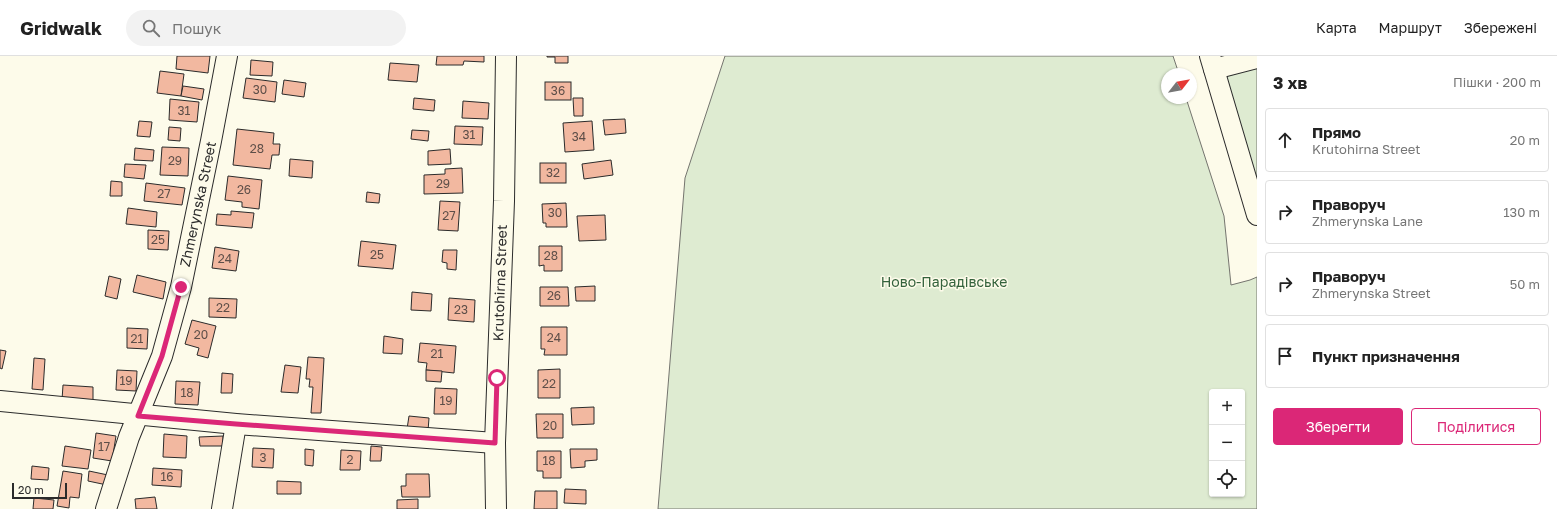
<!DOCTYPE html>
<html lang="uk">
<meta charset="utf-8">
<style>
:root{--surface:#fff;--page:#f2f2f2;--text:#222;--muted:#767676;--line:#e0e0e0;--accent:#db2777}
body{margin:0;font-family:"Golos Text",sans-serif;background:var(--page);color:var(--text)}
.controls{position:absolute;right:12px;bottom:12px;display:grid;overflow:hidden;border-radius:4px;box-shadow:0 1px 3px #0004}
.controls button{width:36px;height:36px;display:grid;place-items:center;padding:0;border:0;border-bottom:1px solid var(--line);background:var(--surface);color:var(--text);font:20px sans-serif}
.compass{position:absolute;left:1161px;top:12px;width:36px;height:36px;border-radius:50%;background:var(--surface);box-shadow:0 1px 3px #0004;rotate:59deg}
.scale{position:absolute;left:12px;bottom:10px;width:55px;box-sizing:border-box;padding-left:4px;border:2px solid #2b2b2b;border-top:0;font-size:11px;line-height:14px;white-space:nowrap;color:#2b2b2b;-webkit-text-stroke:3px #fdfbea;paint-order:stroke}
.stop{position:absolute;width:12px;height:12px;margin:-9px;border:3px solid #db2777;border-radius:50%;background:#fff}
.stop.end{background:#db2777;border-color:#fff;box-shadow:0 1px 4px #0008}
.list{margin:0;padding:0;list-style:none}
h2{display:flex;justify-content:space-between;align-items:center;height:52px;margin:0;padding:0 16px;font-size:17px}
h2 small{font-size:13px;font-weight:400;color:var(--muted)}
.list li{display:grid;grid-template-columns:26px 1fr auto;gap:12px;align-items:center;box-sizing:border-box;height:64px;margin:0 8px 8px;padding:0 8px;border:1px solid var(--line);border-radius:4px}
.list b{display:block;font-size:15px;white-space:nowrap}
.list p{margin:0;font-size:13px;white-space:nowrap;color:var(--muted)}
.list em{font-size:13px;font-style:normal;color:var(--muted)}
.actions{display:flex;gap:8px;padding:12px 16px}
.actions a{flex:1;padding:9px 0;border:1px solid var(--accent);border-radius:4px;text-align:center;font-size:14px;color:var(--accent)}
.actions .main{background:var(--accent);color:#fff}
.icon{flex:none;width:22px;height:22px;fill:none;stroke:currentColor;stroke-width:2;stroke-linecap:round;stroke-linejoin:round}
.map{position:relative;flex:none;width:1257px;height:453px;overflow:hidden}
header{display:flex;align-items:center;gap:24px;box-sizing:border-box;height:56px;padding:0 20px;background:var(--surface);border-bottom:1px solid var(--line)}
header strong{font-size:19px}
nav{display:flex;gap:22px;margin-inline-start:auto;font-size:14px}
.search{width:280px;height:36px;background:var(--page);display:flex;align-items:center;gap:10px;box-sizing:border-box;padding:0 14px;border-radius:22px;color:var(--muted);font-size:15px}
main{display:flex}
aside{flex:1;background:var(--surface)}
.map>svg:first-child{display:block}
.green{fill:#deebd1;stroke:#74746e;fill-rule:evenodd}
.building{fill:#f2b8a0;stroke:#2b2b2b}
.lines{fill:none;stroke-linecap:round;stroke-linejoin:round}
.minor-casing{stroke:#2b2b2b;stroke-width:22}
.minor{stroke:#fdfbea;stroke-width:20}
.route{stroke:#db2777;stroke-width:5}
.labels{text-anchor:middle;stroke-width:3;stroke-linejoin:round;paint-order:stroke}
.number-label{font-size:12px;fill:#5d4e48}
.street-label{font-size:14px;fill:#2b2b2b;stroke:#fdfbea}
.park-label{font-size:14px;fill:#34623c;stroke:#fdfbea}
</style>
<header>
<strong>Gridwalk</strong>
<div class="search"><svg class="icon" aria-label="search" viewBox="0 0 24 24"><circle cx="10" cy="10" r="6"/><path d="M15 15l6 6"/></svg>Пошук</div>
<nav><a>Карта</a><a>Маршрут</a><a>Збережені</a></nav>
</header>
<main>
<div class="map">
<svg width="1257" height="453" viewBox="0 0 1257 453">
<rect width="100%" height="100%" fill="#fdfbea"/>
<g class="green">
<path d="M725,0H1173L1179,18H1167V42H1186L1224,160L1231,229L1250,224L1257,221V453H658L685,122ZM1212,336H1242V438H1212Z"/>
<path d="M1210,0H1257V159Z"/>
</g>
<g class="building">
<path d="M177,0H210L208,17L176,13Z"/>
<path d="M437,0H484V6L464,5L463,9H436Z"/>
<path d="M547,0H568V7H555V1H547Z"/>
<path d="M251,4L273,6L272,20L250,19Z"/>
<path d="M390,7L419,9L417,26L388,24Z"/>
<path d="M160,15L184,18L181,40L157,37Z"/>
<path d="M246,22L277,26L275,46L243,42Z"/>
<path d="M284,24L306,27L304,41L282,38Z"/>
<rect x="545" y="26" width="26" height="18"/>
<path d="M183,30L204,33L202,44L181,40Z"/>
<path d="M414,42L435,44L434,55L413,53Z"/>
<path d="M573,42H583V60H574Z"/>
<path d="M170,43L199,46L197,66L169,64Z"/>
<path d="M463,45L489,47L488,63L462,62Z"/>
<path d="M625,63L626,77L605,79L603,64Z"/>
<path d="M139,65L152,66L150,81L137,80Z"/>
<path d="M592,65L594,94L565,96L563,67Z"/>
<path d="M455,70L483,71L482,89L454,88Z"/>
<path d="M169,71L181,72L180,85L168,84Z"/>
<path d="M237,73L274,77L273,88H280L279,99H272L270,113L233,109Z"/>
<path d="M412,74L429,75L428,85L411,83Z"/>
<path d="M162,91L189,92L188,120L160,119Z"/>
<path d="M135,92L154,94L153,105L134,104Z"/>
<path d="M450,93L451,108L428,109V95Z"/>
<path d="M290,103L313,105L312,122L289,120Z"/>
<path d="M611,104L613,119L584,123L582,108Z"/>
<rect x="540" y="107" width="26" height="20"/>
<path d="M125,108L146,109L144,123L124,121Z"/>
<path d="M462,112L463,137L424,138V119L445,118V113Z"/>
<path d="M228,120L262,124L259,153L242,151V146L225,144Z"/>
<path d="M111,125L122,126V140H110Z"/>
<path d="M146,127L185,132L182,149L144,145Z"/>
<path d="M367,136L380,138L379,147L366,146Z"/>
<path d="M440,145L460,146L458,175L438,174Z"/>
<path d="M566,147L567,171H546V167H543L542,148Z"/>
<path d="M128,152L157,156L156,171L126,168Z"/>
<path d="M231,155L254,157L252,172L216,169L217,158L231,159Z"/>
<path d="M605,159L606,184L579,185L577,160Z"/>
<path d="M148,174L169,175L168,194L148,193Z"/>
<path d="M361,185L396,189L393,213L358,210Z"/>
<path d="M539,190H562V215H544V209L539,210Z"/>
<path d="M215,191L239,195L236,215L212,212Z"/>
<path d="M443,194H457L456,214L447,213V207L442,206Z"/>
<path d="M137,219L166,226L163,243L133,236Z"/>
<path d="M109,220L121,223L117,243L105,240Z"/>
<path d="M595,230V245H576L575,231Z"/>
<path d="M540,231H568L569,250H540Z"/>
<path d="M412,236L432,238L431,255L411,254Z"/>
<path d="M209,242L237,243L236,262L209,261Z"/>
<path d="M449,242L475,244L474,266L448,264Z"/>
<path d="M192,264L216,270L208,302L197,299L199,292L185,288Z"/>
<path d="M541,271H567V299H544L545,293H541Z"/>
<path d="M127,272L148,273L147,293L127,292Z"/>
<path d="M384,280L403,283L402,298L383,297Z"/>
<path d="M420,287L456,290L454,317L426,314L427,307L418,306Z"/>
<path d="M0,294L6,295L2,313L0,312Z"/>
<path d="M308,301L324,302L321,357H311L313,331H309L310,323H306Z"/>
<path d="M34,302L45,303L43,334L32,333Z"/>
<path d="M285,309L301,311L298,337L281,336Z"/>
<path d="M560,313V342H538V314Z"/>
<path d="M117,314L137,315L136,335L116,334Z"/>
<path d="M426,314L442,315L441,326L426,325Z"/>
<path d="M222,317L233,318L232,337H221Z"/>
<path d="M176,325L200,326L198,349L175,348Z"/>
<path d="M63,329L93,331V345L62,344Z"/>
<path d="M435,332L457,333L456,358H434Z"/>
<path d="M594,351V368L572,369L571,352Z"/>
<path d="M536,358H563V382H537Z"/>
<path d="M409,360L429,362L428,375L407,373Z"/>
<path d="M96,377L116,380L112,405L93,402Z"/>
<path d="M164,378L187,380L186,402L163,401Z"/>
<path d="M223,380V390H200L199,381Z"/>
<path d="M65,390L91,394L88,413L62,410Z"/>
<path d="M371,390L382,391L381,405H370Z"/>
<path d="M253,392L274,393L273,412L252,411Z"/>
<path d="M305,393L314,394L313,410L305,409Z"/>
<path d="M570,393H597V404L585,405V411L571,412Z"/>
<path d="M341,394L361,395L360,414H340Z"/>
<path d="M537,395H561V422H543V415H537Z"/>
<path d="M32,410L49,412L48,424L31,423Z"/>
<path d="M153,412L182,414L181,431L152,429Z"/>
<path d="M63,415L82,418L79,442L70,441L69,452L57,450Z"/>
<path d="M89,415L108,419L107,429L88,425Z"/>
<path d="M406,418H429L430,441H402L401,430H406Z"/>
<path d="M277,425L301,426V438H277Z"/>
<path d="M565,433L586,434V448L564,447Z"/>
<path d="M535,435H557V453H534Z"/>
<path d="M155,441L157,453H136L135,443Z"/>
<path d="M34,442L54,444L53,453H33Z"/>
<path d="M418,443V453H397V444Z"/>
</g>
<g class="lines">
<g class="minor-casing">
<g id="minor">
<path d="M1210,0L1257,159"/>
<path d="M1214,13L1257,2"/>
<path d="M0,345L236,368L495,387"/>
<path d="M106,453L129,381L162,300L181,231L211,85L227,0"/>
<path d="M222,453L236,368"/>
<path d="M496,453L495,387L504,145L506,0"/>
</g>
</g>
<use href="#minor" class="minor"/>
</g>
<g class="lines">
<path class="route" d="M181,231L162,300L138,360L236,368L495,387L497,322"/>
</g>
<g class="labels">
<g class="number-label">
<text x="260" y="38">30</text>
<text x="558" y="39">36</text>
<text x="184" y="59">31</text>
<text x="469" y="83">31</text>
<text x="579" y="85">34</text>
<text x="257" y="97">28</text>
<text x="175" y="109">29</text>
<text x="553" y="121">32</text>
<text x="443" y="132">29</text>
<text x="244" y="138">26</text>
<text x="164" y="142">27</text>
<text x="555" y="161">30</text>
<text x="449" y="164">27</text>
<text x="158" y="188">25</text>
<text x="377" y="203">25</text>
<text x="551" y="204">28</text>
<text x="225" y="207">24</text>
<text x="554" y="244">26</text>
<text x="223" y="256">22</text>
<text x="461" y="258">23</text>
<text x="201" y="283">20</text>
<text x="554" y="286">24</text>
<text x="137" y="287">21</text>
<text x="437" y="302">21</text>
<text x="126" y="329">19</text>
<text x="549" y="332">22</text>
<text x="187" y="341">18</text>
<text x="446" y="349">19</text>
<text x="550" y="374">20</text>
<text x="104" y="395">17</text>
<text x="263" y="406">3</text>
<text x="350" y="408">2</text>
<text x="549" y="409">18</text>
<text x="167" y="425">16</text>
</g>
<g class="street-label">
<text transform="translate(198 148) rotate(-78)" y="5">Zhmerynska Street</text>
<text transform="translate(500 227) rotate(-88)" y="5">Krutohirna Street</text>
</g>
<g class="park-label">
<text x="944" y="231">Ново-Парадівське</text>
</g>
</g>
</svg>
<div class="controls">
<button>+</button>
<button>−</button>
<button><svg class="icon" aria-label="locate" viewBox="0 0 24 24"><circle cx="12" cy="12" r="6"/><path d="M12 2v4M12 18v4M2 12h4M18 12h4"/></svg></button>
</div>
<svg class="compass" viewBox="-18 -18 36 36"><path d="M0-13l5 13h-10z" fill="#e53935"/><path d="M0 13l5-13h-10z" fill="#767676"/></svg>
<div class="scale">20 m</div>
<div class="stop" style="left:497px;top:322px"></div>
<div class="stop end" style="left:181px;top:231px"></div>
</div>
<aside>
<h2>3 хв<small>Пішки · 200 m</small></h2>
<ul class="list">
<li><svg class="icon" aria-label="ahead" viewBox="0 0 24 24"><path d="M12 20V5M6 11l6-6 6 6"/></svg><div><b>Прямо</b><p>Krutohirna Street</p></div><em>20 m</em></li>
<li><svg class="icon" aria-label="right" viewBox="0 0 24 24"><path d="M7 20v-9h11M14 6l5 5-5 5"/></svg><div><b>Праворуч</b><p>Zhmerynska Lane</p></div><em>130 m</em></li>
<li><svg class="icon" aria-label="right" viewBox="0 0 24 24"><path d="M7 20v-9h11M14 6l5 5-5 5"/></svg><div><b>Праворуч</b><p>Zhmerynska Street</p></div><em>50 m</em></li>
<li><svg class="icon" aria-label="arrive" viewBox="0 0 24 24"><path d="M6 21V4h12l-3 4 3 4H6"/></svg><div><b>Пункт призначення</b></div></li>
</ul>
<div class="actions"><a class="main">Зберегти</a><a>Поділитися</a></div>
</aside>
</main>
